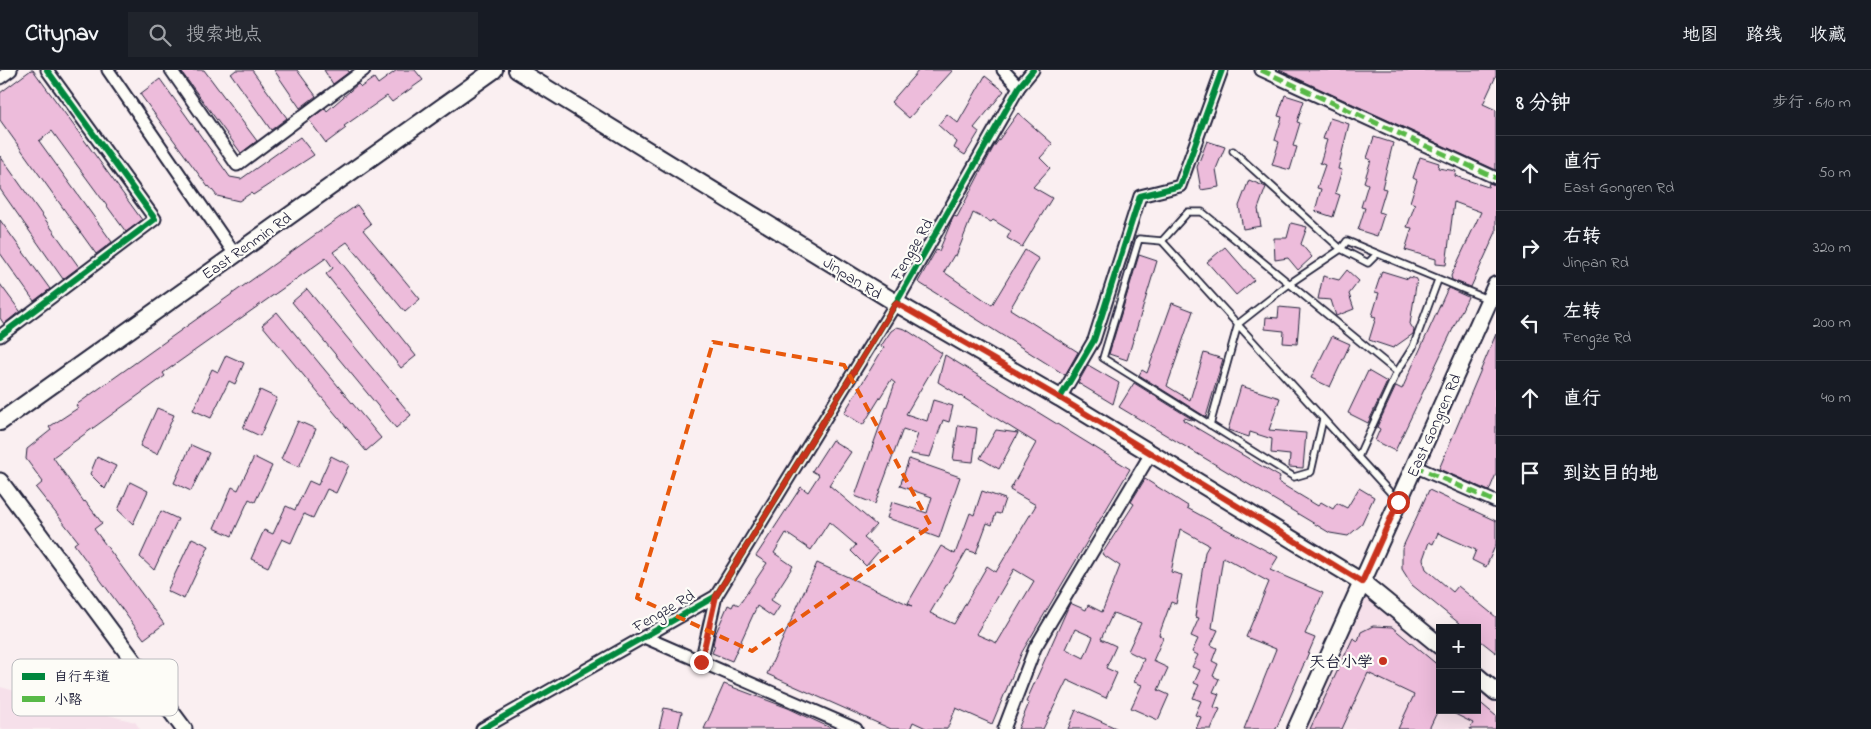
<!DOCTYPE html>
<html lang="zh">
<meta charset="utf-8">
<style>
:root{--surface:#171b24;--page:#20242c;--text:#f1f3f6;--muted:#9ea1a6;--line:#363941}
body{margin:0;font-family:"Indie Flower","LXGW WenKai TC",sans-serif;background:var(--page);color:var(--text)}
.controls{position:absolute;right:15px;bottom:15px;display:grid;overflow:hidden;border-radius:0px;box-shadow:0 5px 20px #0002}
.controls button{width:45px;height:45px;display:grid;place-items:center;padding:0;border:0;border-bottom:1px solid var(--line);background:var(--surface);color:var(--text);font:25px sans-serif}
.stop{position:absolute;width:15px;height:15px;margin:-11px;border:4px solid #c8321e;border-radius:50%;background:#fff}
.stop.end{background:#c8321e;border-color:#fff;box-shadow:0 1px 5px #0008}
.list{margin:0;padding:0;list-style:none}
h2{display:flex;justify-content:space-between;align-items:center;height:65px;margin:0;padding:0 20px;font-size:21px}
h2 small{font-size:16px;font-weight:400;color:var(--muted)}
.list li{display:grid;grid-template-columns:32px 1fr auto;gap:15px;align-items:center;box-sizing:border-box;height:75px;padding:0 20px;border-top:1px solid var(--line)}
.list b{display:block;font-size:19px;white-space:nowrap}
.list p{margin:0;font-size:16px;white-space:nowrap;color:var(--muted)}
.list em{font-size:16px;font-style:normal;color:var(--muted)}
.icon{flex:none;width:28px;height:28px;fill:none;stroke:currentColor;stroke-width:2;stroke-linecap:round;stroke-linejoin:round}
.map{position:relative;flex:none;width:1496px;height:659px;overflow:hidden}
header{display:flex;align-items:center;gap:30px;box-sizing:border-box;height:70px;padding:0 25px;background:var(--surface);border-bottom:1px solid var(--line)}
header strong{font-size:24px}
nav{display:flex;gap:28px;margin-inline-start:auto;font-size:18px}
.search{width:350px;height:45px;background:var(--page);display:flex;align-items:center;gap:12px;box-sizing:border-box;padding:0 18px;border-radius:0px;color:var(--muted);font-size:19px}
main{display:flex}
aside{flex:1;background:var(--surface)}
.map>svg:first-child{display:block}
.built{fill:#f6e0ea}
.building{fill:#edbcdb;stroke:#22223b;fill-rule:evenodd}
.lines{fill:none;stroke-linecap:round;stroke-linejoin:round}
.service-casing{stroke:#22223b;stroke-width:9}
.minor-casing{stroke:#22223b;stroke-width:15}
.tertiary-casing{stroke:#22223b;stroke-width:19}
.secondary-casing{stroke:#22223b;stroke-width:20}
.service{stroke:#fdfcf7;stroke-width:5.5}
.minor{stroke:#fdfcf7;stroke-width:11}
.tertiary{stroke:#fdfcf7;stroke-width:15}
.secondary{stroke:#fdfcf7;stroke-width:16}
.quiet{stroke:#58b947;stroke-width:5;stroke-dasharray:10 5;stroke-linecap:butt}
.cycleway-casing{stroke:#fdfcf7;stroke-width:9}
.cycleway{stroke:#00873e;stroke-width:6}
.route{stroke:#c8321e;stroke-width:6}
.marked{fill:none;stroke:#e8590c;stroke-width:4;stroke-dasharray:10 6;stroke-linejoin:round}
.poi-dot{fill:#c8321e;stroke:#fdfcf7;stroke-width:2}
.labels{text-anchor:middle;stroke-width:4.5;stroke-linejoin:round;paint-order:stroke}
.street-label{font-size:16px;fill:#22223b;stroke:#fdfcf7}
.poi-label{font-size:16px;fill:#22223b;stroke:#fdfcf7;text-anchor:end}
.key{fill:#fdfcf7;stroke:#bbbbbf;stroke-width:1}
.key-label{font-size:14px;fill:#22223b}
</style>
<header>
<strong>Citynav</strong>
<div class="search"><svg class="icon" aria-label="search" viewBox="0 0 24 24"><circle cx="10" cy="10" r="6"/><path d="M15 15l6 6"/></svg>搜索地点</div>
<nav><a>地图</a><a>路线</a><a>收藏</a></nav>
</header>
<main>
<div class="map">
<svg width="1496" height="659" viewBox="0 0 1496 659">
<rect width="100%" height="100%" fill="#faeff1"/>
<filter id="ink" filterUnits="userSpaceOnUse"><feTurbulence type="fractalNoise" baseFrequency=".02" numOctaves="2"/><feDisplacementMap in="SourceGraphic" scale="10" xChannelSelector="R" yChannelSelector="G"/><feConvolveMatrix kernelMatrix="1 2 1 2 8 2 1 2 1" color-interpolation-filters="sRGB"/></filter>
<g filter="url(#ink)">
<g class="built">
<path d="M1362,512L1440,576V640H1477V606L1496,622V659H1296Z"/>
<path d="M0,617L135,652L140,659H0Z"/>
</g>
<g class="building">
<path d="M31,0H33L69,49L142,150L126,162L52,61L39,71L112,172L96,184L0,50V23Z"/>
<path d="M180,0H204L257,71L241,83Z"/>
<path d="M236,0H252L287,48L271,60L231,4Z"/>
<path d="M274,0H297L316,26L300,38Z"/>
<path d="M324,0H348L349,2L333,14Z"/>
<path d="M397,0H415L423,10L392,32L387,26L344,56L346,58L326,73L309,50L325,38L327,41L358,14L361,17L374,8L378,14Z"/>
<path d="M919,0H953L909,48L891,32Z"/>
<path d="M1279,0H1496V6L1483,34L1496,40V100Z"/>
<path d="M985,6L1004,21L974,58L979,62L965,85L954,78L957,72L938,55L947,44L958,53Z"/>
<path d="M160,9L230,107L241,109L300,67L314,85L253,125L251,123L239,131L217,126L209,116L208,117L140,24Z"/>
<path d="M1285,25L1304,31L1297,52L1300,53L1293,76L1297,77L1290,100L1272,95L1279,72L1275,70L1282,47L1278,46Z"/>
<path d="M1018,43L1053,74L1040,88L1050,98L1033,117L1052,128L1022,177L1007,168L1011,161L993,150L991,152L973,143L956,186L954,185L944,202L992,235L1025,180L1039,189L1010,239L1078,282L1065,305L918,212L936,180L939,181L951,152L954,146L957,147L993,78Z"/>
<path d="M1330,48L1349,54L1338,99L1342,100L1335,123L1340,125L1333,147L1315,141L1321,119L1317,118L1325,95L1320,93L1327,70L1323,69Z"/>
<path d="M1374,67L1393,73L1382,118L1386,119L1379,142L1384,144L1377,166L1358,160L1365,138L1361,137L1368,114L1364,112L1371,90L1367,88Z"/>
<path d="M1207,71L1225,77L1216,99L1219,117L1201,120L1197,97Z"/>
<path d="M0,86L79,197L63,209L0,119Z"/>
<path d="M1420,87L1439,93L1438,98L1456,101L1455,106L1488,117L1489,113L1496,115V162L1471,217L1452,210L1451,206L1481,142L1454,132L1446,195L1436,194V189L1405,180L1412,158L1407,157L1415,134L1410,132L1417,110L1413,108Z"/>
<path d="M1249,110L1266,117L1258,139L1261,156L1243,159L1239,136Z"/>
<path d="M357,135L371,154L363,160L420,229L405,242L347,172L333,182L416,286L401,298L326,204L333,198L326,188L163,303L165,306L53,387L84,432L85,431L102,453L94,459L164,554L144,569L74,474L78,471L36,418L43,412L26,389L27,379L51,360L49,357L78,338L76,335Z"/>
<path d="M0,150L50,219L34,231L0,183Z"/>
<path d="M1291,153L1307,157L1301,174L1312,187L1298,200L1288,188L1275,190L1274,168H1287Z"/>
<path d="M1225,177L1254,210L1236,225L1207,192Z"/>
<path d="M1139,185L1157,191L1127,290L1109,284Z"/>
<path d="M1347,200L1359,211L1349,224L1354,239L1336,246L1331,230L1318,229L1323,206L1339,210Z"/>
<path d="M1382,201L1408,209L1409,207L1417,209L1410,254L1414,260L1413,264L1393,278L1369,270L1376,247L1372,246L1379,223L1375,222Z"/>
<path d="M0,214L20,241L4,254L0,248Z"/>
<path d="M1448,218L1468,227L1395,381L1375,371L1380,359L1377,357L1396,316L1402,319Z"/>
<path d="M307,219L411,345L396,358L292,232Z"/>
<path d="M1172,233L1193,241L1167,316L1190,330L1204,283L1223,289L1206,347L1139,305L1142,300L1147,303Z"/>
<path d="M1279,237L1300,239L1297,274L1283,273L1284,261L1265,259L1266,247L1278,248Z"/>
<path d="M277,242L381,368L366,381L262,255Z"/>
<path d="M897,257L905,259L942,283L906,344L927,351L933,330L953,336L949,352L943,350L930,387L911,384L918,364L903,359L875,434L855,426L895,313L891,310L863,355L844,343L884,277L881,276L891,261Z"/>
<path d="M1496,264V404L1489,421L1439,399Z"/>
<path d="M1332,266L1350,274L1330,317L1311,308Z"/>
<path d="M226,285L244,293L235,314L229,311L211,348L193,340L212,299L218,302Z"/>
<path d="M945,285L1130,399L1022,582L992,654L956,638L947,659H928L913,652L910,659H891L767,604L817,493L912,536L908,533L941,476L955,484L970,443L974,445L982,421L1005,429L1000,444L996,443L992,455L987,453L976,483L967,480L930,543L954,554L987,496L996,502L1036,435L1010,420L1036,373L938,312ZM1014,499L1034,511L997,573L976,564Z"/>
<path d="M1088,295L1119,313L1113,334L1078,313Z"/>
<path d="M1368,301L1387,312L1368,353L1348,343Z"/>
<path d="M1134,313L1195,351L1184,348L1183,350L1280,407L1278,412L1318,436L1321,432L1333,439L1337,433L1347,438L1359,418L1374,427L1361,455L1348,466L1330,463L1119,337Z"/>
<path d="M1241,316L1280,328L1269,360L1306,363L1303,398L1289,397L1290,385L1271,383L1272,369L1250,362L1249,367L1228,360Z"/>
<path d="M260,320L277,328L260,366L243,358Z"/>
<path d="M157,338L174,345L157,384L140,376Z"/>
<path d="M298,351L316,359L299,397L281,389Z"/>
<path d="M958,355L977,358L973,392L953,390Z"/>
<path d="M996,360L1018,363L999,399L980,388Z"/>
<path d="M832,370L851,382L829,415L876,455L864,468L879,481L866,496L851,481L856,475L829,452L811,480L786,463L774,483L793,496L771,530L780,536L773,547L757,536L732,591L712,583L715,576L713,575L715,565L728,535L732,537L734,533L739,535L767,493L756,486L801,417L808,422L819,405L812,401Z"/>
<path d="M191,375L209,383L191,421L174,413Z"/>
<path d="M331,386L349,395L336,423L327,419L313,448L304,444L291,473L282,469L268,497L251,489L264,460L273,464L286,436L295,440L309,411L318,415Z"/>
<path d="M97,387L116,396L105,419L90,404Z"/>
<path d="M254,387L272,396L255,432L249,429L232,466L214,458L232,417L238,420Z"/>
<path d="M909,389L960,407L939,468L920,461L921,459L887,448L892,432L927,443L932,427L900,416Z"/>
<path d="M1145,409L1188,436L1187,438L1278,487L1270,500L1323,523L1305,564L1315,568L1276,659H1244L1276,579L1246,567L1269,512L1223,487L1212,558L1218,560L1211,575L1217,578L1212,591L1218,594L1213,606L1219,609L1213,622L1219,624L1214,637L1220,639L1211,659H1196L1201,647L1195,645L1201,631L1193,628L1199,615L1194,613L1200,600L1192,597L1198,585L1192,582L1198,569L1191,566L1199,548L1195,547L1205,482L1209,475L1180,459L1171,502L1182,505L1176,534L1171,532L1159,565L1163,568L1153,591L1168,598L1158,620L1169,625L1158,650L1131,638L1142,615L1134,612L1144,589L1128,581L1141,553L1113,543L1101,569L1116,576L1106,598L1117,603L1106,628L1067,610L1043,659H1018L1029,633L1026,632L1070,533L1086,540L1088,535L1102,542L1120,496L1102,484L1134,434L1131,432ZM1075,559L1093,567L1084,588L1066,579Z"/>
<path d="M130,412L148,421L133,454L118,440Z"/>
<path d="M1429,420L1496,451V474L1486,497L1472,490L1476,480L1438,463L1433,474L1429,472L1423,489L1426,499L1453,522L1458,516L1496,547V583L1477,568V558H1465L1412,515L1402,499V479Z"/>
<path d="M161,441L178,449L154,500L140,487Z"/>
<path d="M192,468L209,476L184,529L167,521Z"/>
<path d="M1373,556L1392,557L1440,597V636L1429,659H1398L1414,625L1368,603L1342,659H1310L1353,568L1358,571L1361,562Z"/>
<path d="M724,614L788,638L833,659H704Z"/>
<path d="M1477,630L1496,646V659H1470L1473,653L1447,640H1477Z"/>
<path d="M664,638L682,642L678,659H659Z"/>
<path d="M1076,640L1118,659H1068Z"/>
</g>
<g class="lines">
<g class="service-casing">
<g id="service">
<path d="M1233,81L1341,179L1368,193L1377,184"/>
<path d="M1162,171L1139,169L1103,288L1294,407L1311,402L1323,349"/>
<path d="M1397,302L1202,142H1188L1162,171L1397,430"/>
<path d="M1210,355L1238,254L1289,214L1341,179L1347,171L1487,229"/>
<path d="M1358,387L1397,302L1413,277L1438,210"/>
</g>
</g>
<g class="minor-casing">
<g id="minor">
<path d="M108,0L234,183"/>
<path d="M171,0L237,95L364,0"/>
<path d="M1003,0L1019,17"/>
<path d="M1261,0L1496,108"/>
<path d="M0,8L11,0"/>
<path d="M0,266L155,149L47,0"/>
<path d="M1060,328L1094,270L1140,126L1180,116L1222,0"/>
<path d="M1414,396L1496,432"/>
<path d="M644,567L856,659"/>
<path d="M701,592L716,526"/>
<path d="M482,659L716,526L896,233L1019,17L1033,0"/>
<path d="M1004,659L1035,578L1150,385"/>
</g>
</g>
<g class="tertiary-casing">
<path id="tertiary" d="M0,411L184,659"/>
</g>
<g class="secondary-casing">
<g id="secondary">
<path d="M517,0L896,233L1060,328L1362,512L1440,576"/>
<path d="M0,352L494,0"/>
<path d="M1477,606L1496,622"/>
<path d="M1296,659L1496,215"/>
</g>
</g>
<use href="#service" class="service"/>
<use href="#minor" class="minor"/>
<use href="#tertiary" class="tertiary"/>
<use href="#secondary" class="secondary"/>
<g class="quiet">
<path d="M1261,0L1496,108"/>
<path d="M1414,396L1496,432"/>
</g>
<g class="cycleway-casing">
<g id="cycleway">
<path d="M0,266L155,149L47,0"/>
<path d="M1060,328L1094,270L1140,126L1180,116L1222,0"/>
<path d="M482,659L716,526L896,233L1019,17L1033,0"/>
</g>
</g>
<use href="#cycleway" class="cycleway"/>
</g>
</g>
<g class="lines" filter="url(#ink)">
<path class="route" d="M701,592L716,526L896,233L1060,328L1362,512L1398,432"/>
</g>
<path class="marked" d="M713,272L844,295L931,456L752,581L637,528Z"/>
<circle class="poi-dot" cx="1383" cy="591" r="5"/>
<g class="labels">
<g class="street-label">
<text transform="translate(246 175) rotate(-35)" y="6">East Renmin Rd</text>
<text transform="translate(911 179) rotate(-60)" y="6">Fengze Rd</text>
<text transform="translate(853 207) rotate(32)" y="6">Jinpan Rd</text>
<text transform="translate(1433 355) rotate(-66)" y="6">East Gongren Rd</text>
<text transform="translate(663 540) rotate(-30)" y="6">Fengze Rd</text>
</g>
<g class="poi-label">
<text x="1373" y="597">天台小学</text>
</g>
</g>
<rect x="12" y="589" width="166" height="57" rx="8" class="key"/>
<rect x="22" y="603" width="23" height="7" fill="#00873e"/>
<rect x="22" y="626" width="23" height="6" fill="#58b947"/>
<g class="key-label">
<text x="54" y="611">自行车道</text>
<text x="54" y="634">小路</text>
</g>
</svg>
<div class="controls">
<button>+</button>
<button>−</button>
</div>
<div class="stop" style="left:1398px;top:432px"></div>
<div class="stop end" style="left:701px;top:592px"></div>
</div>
<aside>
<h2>8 分钟<small>步行 · 610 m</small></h2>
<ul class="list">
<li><svg class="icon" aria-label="ahead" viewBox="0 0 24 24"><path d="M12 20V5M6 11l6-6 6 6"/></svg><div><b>直行</b><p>East Gongren Rd</p></div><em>50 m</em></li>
<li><svg class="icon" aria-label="right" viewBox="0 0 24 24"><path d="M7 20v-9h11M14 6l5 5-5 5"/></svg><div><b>右转</b><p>Jinpan Rd</p></div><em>320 m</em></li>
<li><svg class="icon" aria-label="left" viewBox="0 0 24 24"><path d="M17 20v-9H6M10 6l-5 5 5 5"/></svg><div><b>左转</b><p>Fengze Rd</p></div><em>200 m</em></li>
<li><svg class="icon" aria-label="ahead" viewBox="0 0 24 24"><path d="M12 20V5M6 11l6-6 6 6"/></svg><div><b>直行</b></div><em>40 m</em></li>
<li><svg class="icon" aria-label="arrive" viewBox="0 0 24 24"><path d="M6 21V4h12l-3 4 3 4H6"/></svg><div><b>到达目的地</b></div></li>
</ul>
</aside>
</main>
